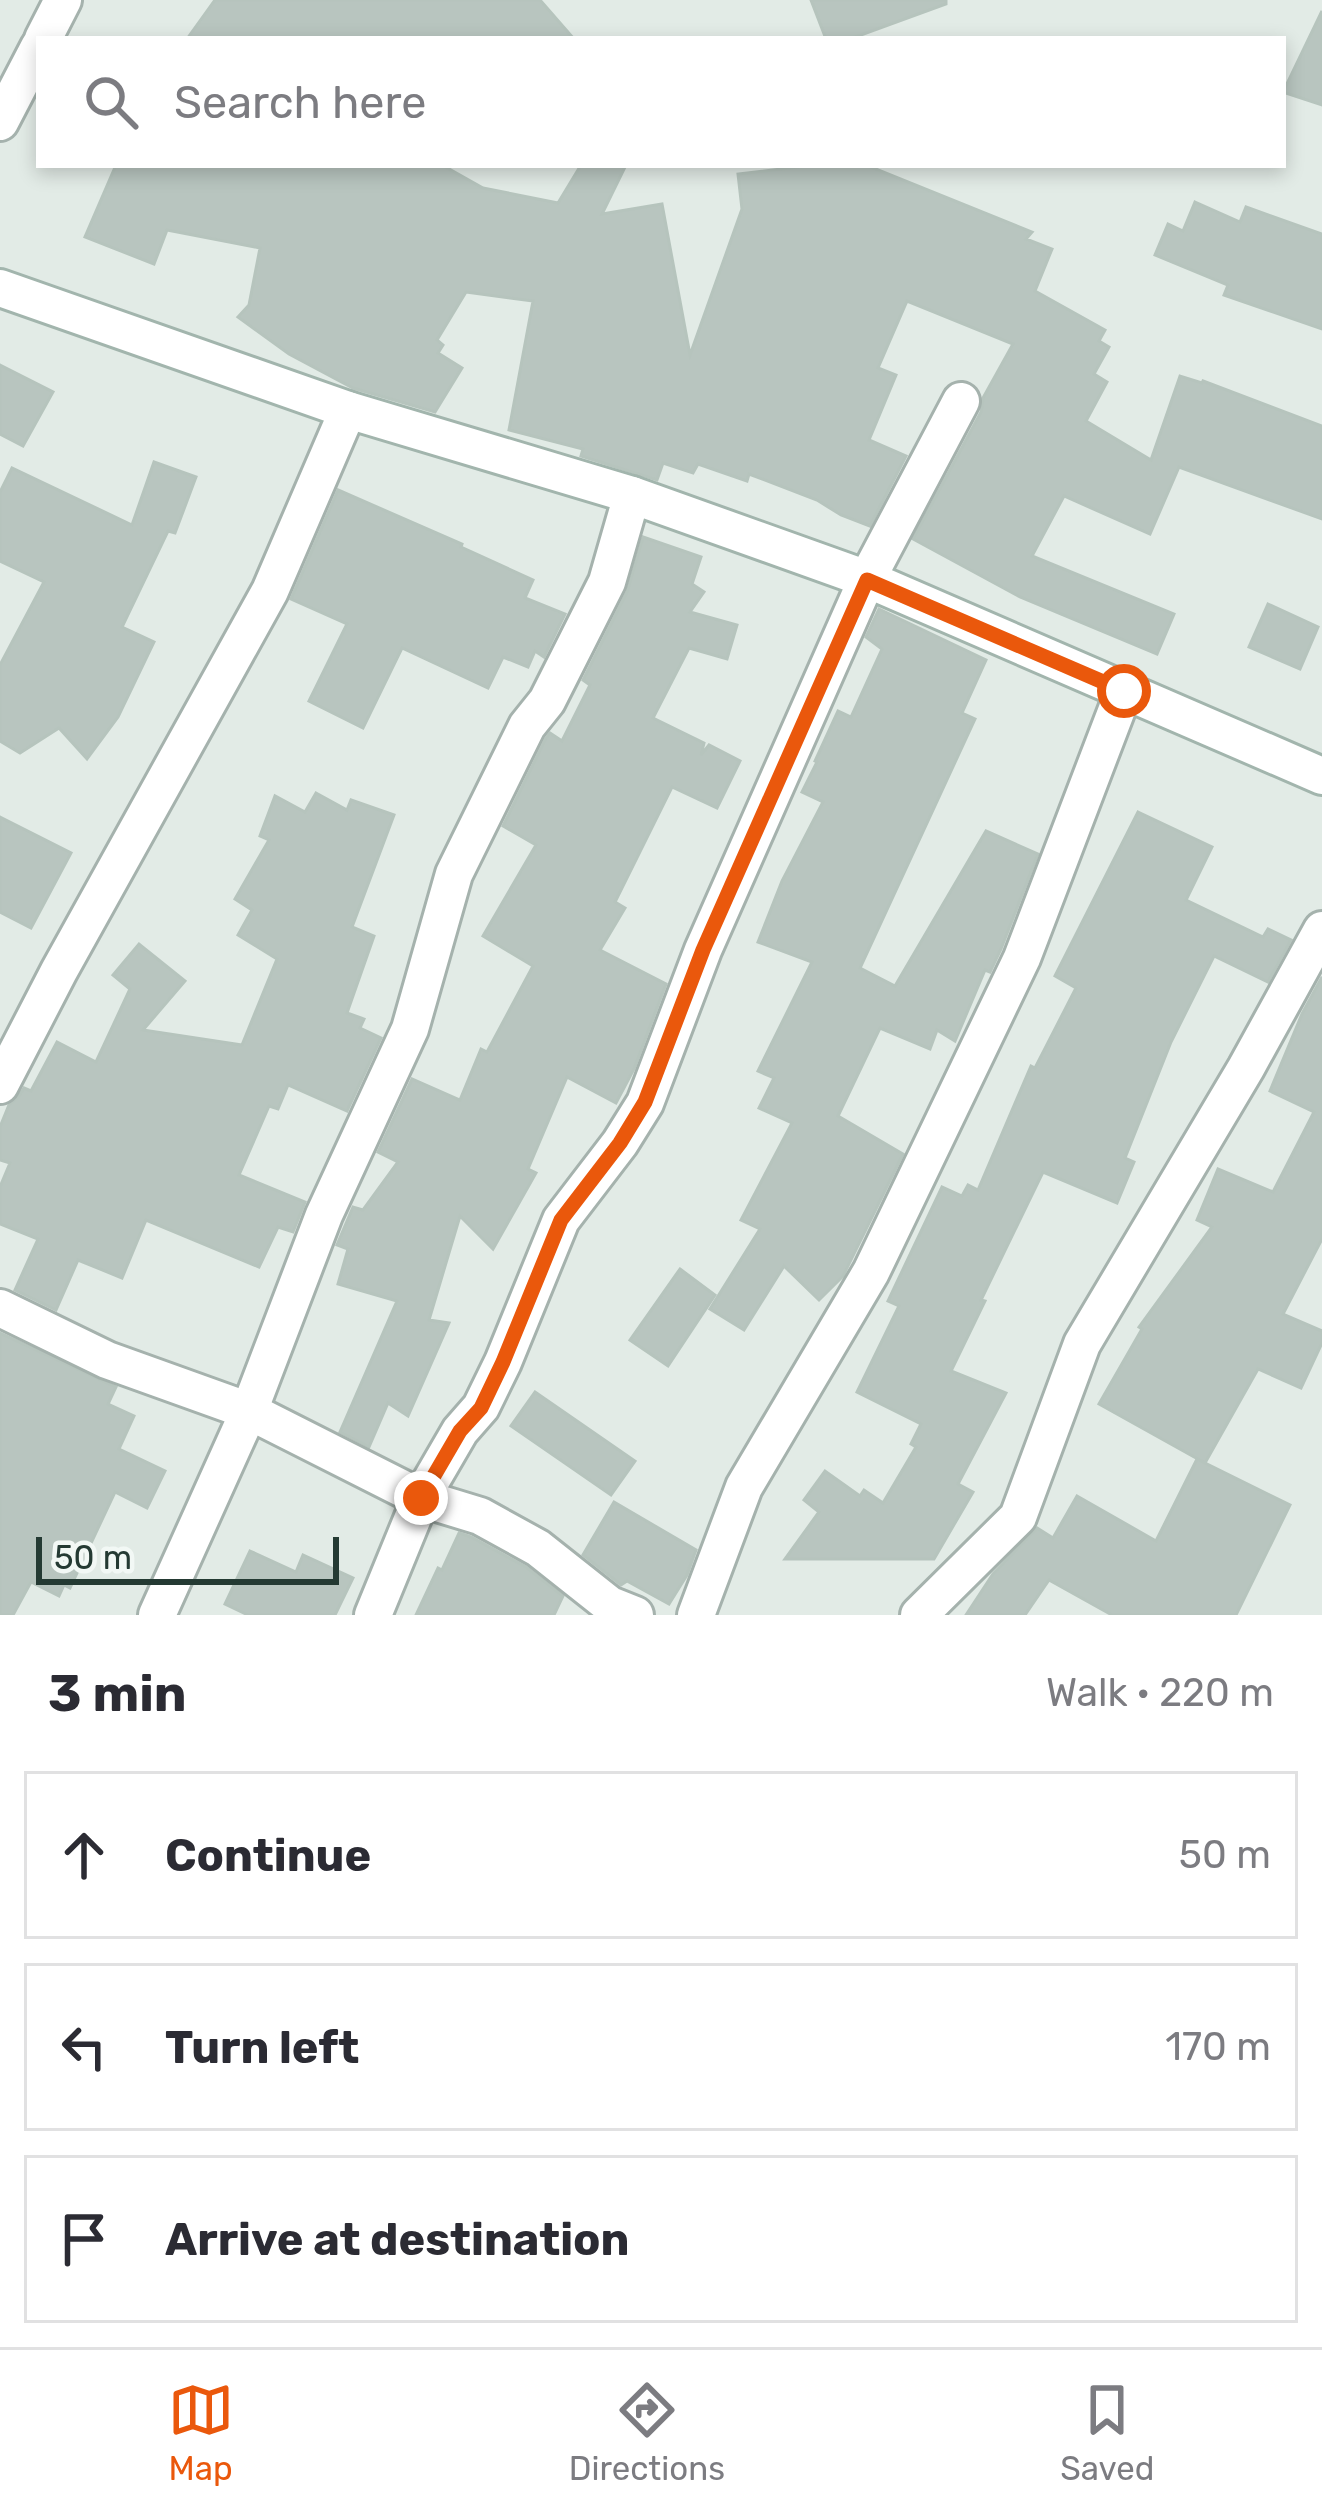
<!DOCTYPE html>
<meta charset="utf-8">
<style>
:root{--surface:#fff;--page:#f2f2f3;--text:#2b2b33;--muted:#7c7c81;--line:#e1e1e2;--accent:#ea580c}
body{margin:0;font-family:Rubik,sans-serif;background:var(--page);color:var(--text)}
.scale{position:absolute;left:36px;bottom:30px;width:303px;box-sizing:border-box;padding-left:12px;border:6px solid #243a33;border-top:0;font-size:33px;line-height:42px;white-space:nowrap;color:#243a33;-webkit-text-stroke:9px #f2f8f5;paint-order:stroke}
.stop{position:absolute;width:36px;height:36px;margin:-27px;border:9px solid #ea580c;border-radius:50%;background:#fff}
.stop.end{background:#ea580c;border-color:#fff;box-shadow:0 3px 12px #0008}
.list{margin:0;padding:0;list-style:none}
h2{display:flex;justify-content:space-between;align-items:center;height:156px;margin:0;padding:0 48px;font-size:51px}
h2 small{font-size:39px;font-weight:400;color:var(--muted)}
.list li{display:grid;grid-template-columns:78px 1fr auto;gap:36px;align-items:center;box-sizing:border-box;height:168px;margin:0 24px 24px;padding:0 24px;border:3px solid var(--line);border-radius:0px}
.list b{display:block;font-size:45px;white-space:nowrap}
.list em{font-size:39px;font-style:normal;color:var(--muted)}
.icon{flex:none;width:66px;height:66px;fill:none;stroke:currentColor;stroke-width:2;stroke-linecap:round;stroke-linejoin:round}
.map{position:relative;flex:none;width:1322px;height:1615px;overflow:hidden}
.search{position:absolute;background:var(--surface);box-shadow:0 6px 18px #0003;left:36px;right:36px;top:36px;height:132px;display:flex;align-items:center;gap:30px;box-sizing:border-box;padding:0 42px;border-radius:0px;color:var(--muted);font-size:45px}
.sheet{height:732px;background:var(--surface)}
nav{display:flex;justify-content:space-around;align-items:center;box-sizing:border-box;height:168px;border-top:3px solid var(--line);background:var(--surface);font-size:33px;color:var(--muted)}
nav a{display:grid;justify-items:center;gap:6px}
nav .on{color:var(--accent)}
.map>svg:first-child{display:block}
.building{fill:#b8c5bf;stroke:#b6c4bd;stroke-width:3}
.lines{fill:none;stroke-linecap:round;stroke-linejoin:round}
.street-casing{stroke:#a5b2ad;stroke-width:42}
.secondary-casing{stroke:#a2b5ad;stroke-width:42}
.street{stroke:#fff;stroke-width:36}
.secondary{stroke:#fff;stroke-width:36}
.route{stroke:#ea580c;stroke-width:15}
</style>
<div class="map">
<svg width="1322" height="1615" viewBox="0 0 1322 1615">
<rect width="100%" height="100%" fill="#e2ebe6"/>
<g class="building">
<path d="M215,0H540L574,39H187Z"/>
<path d="M811,0H946V4L850,39H826Z"/>
<path d="M1322,11V105L1283,92Z"/>
<path d="M116,165H442L483,188L558,203L581,165H626L602,214L662,204L690,355L742,209L738,174L815,165H866L1032,232L1026,239L1052,249L1035,291L1105,330L1099,341L1109,347L1094,374L1107,382L1086,421L1151,460L1180,376L1202,383L1203,381L1322,426V519L1179,467L1150,534L1064,496L1032,556L1174,614L1157,654L1020,597L913,539L981,412L983,398L1013,344L907,301L878,368L896,375L869,440L906,456L870,526L841,515L817,500L749,474L747,481L698,464L693,473L663,463L657,480L581,456L583,449L509,430L533,301L466,292L437,340L443,345L438,353L462,368L435,412L353,388L289,354L238,317L249,305L260,248L167,230L154,264L85,237Z"/>
<path d="M1195,202L1240,222L1246,207L1322,234V329L1224,295L1228,285L1155,255L1168,224L1183,231Z"/>
<path d="M0,365L53,392L23,446L0,434Z"/>
<path d="M154,462L196,477L175,533L168,531L122,627L154,642L118,717L87,759L59,728L20,753L0,741V665L44,582L0,561V492L12,468L132,525Z"/>
<path d="M338,490L462,544L461,547L533,580L525,598L565,614L544,657L535,651L528,667L503,657L488,688L402,648L363,728L309,701L347,624L291,599Z"/>
<path d="M643,537L701,557L692,584L704,592L690,612L737,625L727,659L689,648L653,718L704,743L701,755L709,745L740,761L717,808L672,787L615,902L625,908L600,950L666,984L634,1069L616,1103L567,1077L528,1169L536,1173L493,1249L460,1216L429,1320L449,1323L408,1416L388,1403L369,1447L340,1432L397,1301L338,1284L348,1249L337,1245L353,1207L363,1210L398,1162L378,1152L412,1079L460,1100L481,1049L487,1052L533,966L483,936L536,845L503,826L546,738L550,733L562,741L590,685L583,680L627,592Z"/>
<path d="M1268,604L1318,627L1300,669L1249,647Z"/>
<path d="M879,609L986,660L962,713L975,719L860,968L895,986L986,831L1038,854L1001,949L990,972L985,970L955,1041L937,1030L930,1049L880,1028L838,1116L903,1154L843,1276L819,1300L784,1266L744,1330L710,1309L760,1229L741,1220L792,1123L759,1108L774,1078L758,1071L812,962L758,942L782,881L823,802L802,792L817,762L815,761L838,711L851,717L882,649L866,637Z"/>
<path d="M316,793L347,810L351,800L394,815L352,927L374,936L347,1013L364,1019L360,1028L381,1038L347,1111L288,1085L278,1109L269,1106L239,1175L305,1202L293,1232L278,1227L259,1267L146,1220L122,1278L78,1260L56,1310L15,1290L38,1239L0,1224V1187L10,1163L0,1160V1127L9,1105L19,1096L24,1088L31,1091L57,1042L96,1062L130,989L113,975L139,944L185,981L143,1030L242,1045L277,959L238,935L252,910L235,899L269,840L260,836L275,796L305,812Z"/>
<path d="M1138,812L1212,847L1186,900L1263,937L1268,929L1291,940L1268,982L1214,956L1171,1042L1125,1158L1134,1162L1117,1203L1043,1172L981,1300L985,1301L951,1371L1006,1393L958,1484L973,1492L934,1559H785L819,1512L804,1500L825,1471L860,1496L864,1490L883,1503L916,1447L911,1444L921,1424L857,1392L899,1306L888,1301L942,1187L962,1196L968,1185L978,1190L1031,1066L1035,1068L1076,988L1055,976Z"/>
<path d="M0,817L71,853L31,928L0,912Z"/>
<path d="M1322,977V1239L1283,1314L1322,1331V1343L1301,1388L1258,1369L1205,1463L1099,1404L1142,1329L1139,1327L1212,1227L1197,1220L1218,1169L1273,1192L1314,1112L1270,1091L1302,1014Z"/>
<path d="M680,1269L715,1295L668,1366L630,1340Z"/>
<path d="M0,1333L116,1387L108,1404L134,1416L119,1449L165,1471L147,1508L115,1492L70,1588L64,1585L59,1596L31,1582L13,1615H0Z"/>
<path d="M535,1392L635,1461L611,1495L511,1426Z"/>
<path d="M1197,1459L1290,1505L1236,1615H1112L1049,1580L1025,1615H966L993,1574L1037,1528L1053,1538L1077,1496L1156,1541Z"/>
<path d="M614,1502L696,1550L687,1575L669,1604L627,1581L621,1585L583,1555Z"/>
<path d="M459,1533L471,1537L526,1567L563,1596L554,1615H416L438,1568L442,1570Z"/>
<path d="M250,1551L296,1572L303,1555L353,1578L335,1615H248L225,1604Z"/>
</g>
<g class="lines">
<g class="street-casing">
<g id="street">
<path d="M43,39L63,0"/>
<path d="M0,122L39,47"/>
<path d="M0,1085L59,971L270,591L348,410"/>
<path d="M0,1308L107,1360L249,1411L421,1498L480,1516L538,1548L610,1605L635,1615"/>
<path d="M157,1615L249,1411L324,1215L410,1029L454,874L527,726L547,701L607,582L632,495"/>
<path d="M373,1615L421,1498L460,1431L481,1407L503,1362L561,1220L620,1143L645,1103L703,950L867,579L961,401"/>
<path d="M696,1615L744,1487L871,1272L1022,958L1124,691"/>
<path d="M919,1615L1018,1517L1082,1344L1246,1068L1322,930"/>
</g>
</g>
<g class="secondary-casing">
<path id="secondary" d="M0,288L348,410L632,495L867,579L1322,776"/>
</g>
<use href="#street" class="street"/>
<use href="#secondary" class="secondary"/>
</g>
<g class="lines">
<path class="route" d="M421,1498L460,1431L481,1408L503,1362L561,1220L620,1143L645,1102L703,950L867,580L1124,691"/>
</g>
</svg>
<div class="scale">50 m</div>
<div class="stop" style="left:1124px;top:691px"></div>
<div class="stop end" style="left:421px;top:1498px"></div>
<div class="search"><svg class="icon" aria-label="search" viewBox="0 0 24 24"><circle cx="10" cy="10" r="6"/><path d="M15 15l6 6"/></svg>Search here</div>
</div>
<section class="sheet">
<h2>3 min<small>Walk · 220 m</small></h2>
<ul class="list">
<li><svg class="icon" aria-label="ahead" viewBox="0 0 24 24"><path d="M12 20V5M6 11l6-6 6 6"/></svg><div><b>Continue</b></div><em>50 m</em></li>
<li><svg class="icon" aria-label="left" viewBox="0 0 24 24"><path d="M17 20v-9H6M10 6l-5 5 5 5"/></svg><div><b>Turn left</b></div><em>170 m</em></li>
<li><svg class="icon" aria-label="arrive" viewBox="0 0 24 24"><path d="M6 21V4h12l-3 4 3 4H6"/></svg><div><b>Arrive at destination</b></div></li>
</ul>
</section>
<nav>
<a class="on"><svg class="icon" aria-label="map" viewBox="0 0 24 24"><path d="M3 6l6-2 6 2 6-2v14l-6 2-6-2-6 2zM9 4v14M15 6v14"/></svg>Map</a>
<a><svg class="icon" aria-label="directions" viewBox="0 0 24 24"><path d="M12 3l9 9-9 9-9-9zM9 14v-3h6M13 9l2 2-2 2"/></svg>Directions</a>
<a><svg class="icon" aria-label="saved" viewBox="0 0 24 24"><path d="M7 4h10v16l-5-4-5 4z"/></svg>Saved</a>
</nav>
